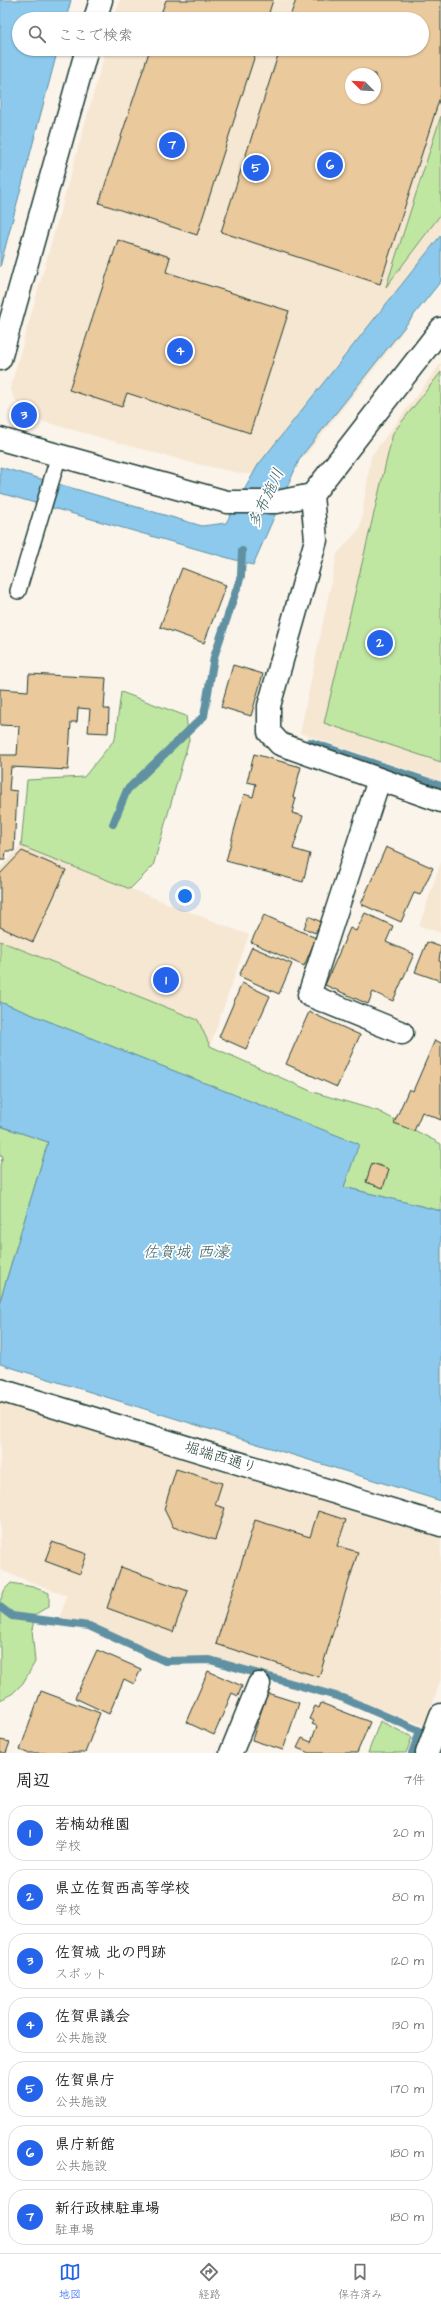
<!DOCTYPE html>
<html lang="ja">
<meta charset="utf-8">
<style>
:root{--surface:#fff;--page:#f2f2f2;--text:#202124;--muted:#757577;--line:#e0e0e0;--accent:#2563eb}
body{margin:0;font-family:"Architects Daughter","Klee One",sans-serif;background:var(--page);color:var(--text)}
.compass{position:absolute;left:345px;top:68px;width:36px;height:36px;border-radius:50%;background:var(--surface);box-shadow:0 1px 3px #0004;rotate:294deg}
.you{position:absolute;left:185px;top:896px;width:14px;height:14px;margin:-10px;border:3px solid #fff;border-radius:50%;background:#1a73e8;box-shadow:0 0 0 6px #1a73e833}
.badge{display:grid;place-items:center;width:26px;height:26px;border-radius:50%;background:var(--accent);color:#fff;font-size:13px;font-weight:700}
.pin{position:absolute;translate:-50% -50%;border:2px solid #fff;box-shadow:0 1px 4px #0006}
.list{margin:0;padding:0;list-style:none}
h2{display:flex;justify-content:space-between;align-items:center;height:52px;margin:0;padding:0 16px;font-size:17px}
h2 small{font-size:13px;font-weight:400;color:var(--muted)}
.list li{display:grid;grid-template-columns:26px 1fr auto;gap:12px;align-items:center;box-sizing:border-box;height:56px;margin:0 8px 8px;padding:0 8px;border:1px solid var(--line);border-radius:16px}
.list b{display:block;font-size:15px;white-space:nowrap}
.list p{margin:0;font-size:13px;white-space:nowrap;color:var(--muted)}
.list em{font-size:13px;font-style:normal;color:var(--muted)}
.icon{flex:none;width:22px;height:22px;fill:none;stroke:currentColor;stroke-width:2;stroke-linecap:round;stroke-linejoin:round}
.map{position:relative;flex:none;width:441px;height:1753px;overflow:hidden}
.search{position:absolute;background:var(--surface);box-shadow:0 1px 3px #0004;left:12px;right:12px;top:12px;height:44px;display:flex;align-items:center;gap:10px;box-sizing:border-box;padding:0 14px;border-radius:22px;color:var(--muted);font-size:15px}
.sheet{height:500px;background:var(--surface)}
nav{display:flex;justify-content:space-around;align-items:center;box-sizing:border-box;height:56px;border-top:1px solid var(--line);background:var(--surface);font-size:11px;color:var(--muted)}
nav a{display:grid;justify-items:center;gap:2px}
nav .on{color:var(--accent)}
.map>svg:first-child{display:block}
.built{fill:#f6e7d3;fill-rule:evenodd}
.green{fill:#c0e7a2;stroke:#70926b}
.water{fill:#8cc9ec;stroke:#6091a2}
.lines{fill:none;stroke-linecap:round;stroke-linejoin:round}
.stream{stroke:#6091a2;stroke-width:8}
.building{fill:#eac99c;stroke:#1f3d34;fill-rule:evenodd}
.service-casing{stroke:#1f3d34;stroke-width:18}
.minor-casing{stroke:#1f3d34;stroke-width:25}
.tertiary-casing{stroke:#1f3d34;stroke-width:25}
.service{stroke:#fff;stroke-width:15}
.minor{stroke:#fff;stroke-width:22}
.tertiary{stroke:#fff;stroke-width:22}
.labels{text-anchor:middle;stroke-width:3.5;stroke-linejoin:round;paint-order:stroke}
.street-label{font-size:15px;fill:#1f3d34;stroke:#fff}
.water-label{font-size:16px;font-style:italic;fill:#3a6062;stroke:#fff}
</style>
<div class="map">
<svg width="441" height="1753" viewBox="0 0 441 1753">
<rect width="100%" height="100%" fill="#fbf4eb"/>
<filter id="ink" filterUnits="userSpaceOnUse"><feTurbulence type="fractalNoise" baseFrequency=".025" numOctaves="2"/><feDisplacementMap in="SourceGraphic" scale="8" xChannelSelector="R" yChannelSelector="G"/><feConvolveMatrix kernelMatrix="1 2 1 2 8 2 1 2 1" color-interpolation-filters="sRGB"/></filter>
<g filter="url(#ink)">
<g class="built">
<path d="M120,0H441V280L383,358L304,457L289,467L258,474H243L188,462L34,419L22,413L10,389L106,49H422V19H114ZM351,74H375V98H351Z"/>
<path d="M441,363V781L300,733L337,554L360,528L371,456Z"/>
<path d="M21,846L249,935L210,1046L198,1020L0,941V868Z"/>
<path d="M441,862V933L419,926Z"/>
<path d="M0,1402L441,1538V1679L425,1726L342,1696L210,1658L167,1659L89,1624L59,1620L67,1596L0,1570Z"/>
</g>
<g class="green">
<path d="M441,116V214L386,287Z"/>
<path d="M441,372V762L324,723L393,433Z"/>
<path d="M121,692L186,716L189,740L153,866L130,889L21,846L27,780L84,777L115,739Z"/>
<path d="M0,941L198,1020L210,1046L313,1092L378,1111L441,1144V1211L344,1187L358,1144L0,1002Z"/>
<path d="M0,1126L48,1142L0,1301V1165L3,1156L0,1155Z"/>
<path d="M11,1583L33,1587L49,1593V1606L36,1614L32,1629L35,1662L23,1683L12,1694L0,1700V1601L5,1589Z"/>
<path d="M380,1721L412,1737L406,1753H368Z"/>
</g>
<g class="water">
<path d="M0,0H71L66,19H19V49H58L0,267Z"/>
<path d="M441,235V281L300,458L253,565L0,493V467L202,526L226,523L258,465Z"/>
<path d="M0,1002L359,1144L344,1187L441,1211V1501L0,1364V1301L48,1142L0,1126Z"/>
</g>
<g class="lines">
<g class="stream">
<path d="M310,742L441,786"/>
<path d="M113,824L127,790L204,716L214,657L241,576L242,551"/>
<path d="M0,1607L12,1616L89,1626L165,1661L210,1660L343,1698L420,1731L412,1753"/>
</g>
</g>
<g class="building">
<path d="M166,0H273L267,19H159Z"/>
<path d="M296,0H441V94L380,284L221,232L280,49H422V19H289ZM351,74H375V98H351Z"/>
<path d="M150,49H257L197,235L99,203Z"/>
<path d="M118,240L170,257L166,272L289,311L250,433L127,393L122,407L69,390Z"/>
<path d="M182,568L226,585L204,643L160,627Z"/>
<path d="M233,665L263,674L251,716L221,707Z"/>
<path d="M29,674L106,678L104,709H109L108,733L88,732L90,709L78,708L77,722H71L68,770L11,767L9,790L17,791L14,851H6L5,860H0V755H17L19,726L0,725V689L28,691Z"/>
<path d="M254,754L301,767L293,797L296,798L292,813L303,816L293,849L310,854L303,882L226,861L244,794L253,797L256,784L247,782Z"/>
<path d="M386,847L433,868L420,895L414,893L401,922L361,904Z"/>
<path d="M22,851L66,870L33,942L0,927V874Z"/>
<path d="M365,913L393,926L386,942L414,954L393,1001L373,992L368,1004L325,985L350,928L356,931Z"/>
<path d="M264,915L316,938L304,966L251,942Z"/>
<path d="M309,916L321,922L315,933L304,928Z"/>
<path d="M427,942L441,947L439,961L441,962V981L415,972Z"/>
<path d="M252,947L292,964L279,994L239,976Z"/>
<path d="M242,983L270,996L246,1049L219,1037Z"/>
<path d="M309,1012L360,1035L337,1087L286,1064Z"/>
<path d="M435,1040L441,1043V1120L422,1112L414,1131L394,1123L409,1089L413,1091Z"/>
<path d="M372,1163L389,1169L383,1188L366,1182Z"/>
<path d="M176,1469L222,1483L215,1505L225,1508L215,1540L173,1527L164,1509Z"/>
<path d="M318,1511L346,1520L337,1546L358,1552L319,1677L216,1644L255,1520L310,1537Z"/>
<path d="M52,1542L87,1554L80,1574L45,1561Z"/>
<path d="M121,1567L188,1591L173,1632L107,1608Z"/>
<path d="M97,1650L141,1669L134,1684L124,1679L109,1714L75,1698Z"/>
<path d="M208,1671L242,1686L238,1696L232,1693L214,1735L186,1722Z"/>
<path d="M41,1691L100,1713L85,1753H27L20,1750Z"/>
<path d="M267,1693L299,1703L283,1750L252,1740Z"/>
<path d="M321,1703L370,1722L357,1753H309L297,1748L302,1738L311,1742L317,1726L312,1724L314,1721L309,1719L315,1706L319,1708Z"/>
<path d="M0,1740L10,1742L6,1753H0Z"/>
</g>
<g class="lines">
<g class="service-casing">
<path id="service" d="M18,591L59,455"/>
</g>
<g class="minor-casing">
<g id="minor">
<path d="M95,19L101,0"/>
<path d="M0,359L87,49"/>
<path d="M312,495L316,540L269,706V732L280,744L441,801"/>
<path d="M379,780L309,995L402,1033"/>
<path d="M231,1753L259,1684"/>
<path d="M427,1753L441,1715"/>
</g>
</g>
<g class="tertiary-casing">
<g id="tertiary">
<path d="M0,439L227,502H277L312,495L441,329"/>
<path d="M0,1390L441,1525"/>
</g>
</g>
<use href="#service" class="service"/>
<use href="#minor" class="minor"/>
<use href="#tertiary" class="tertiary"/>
</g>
</g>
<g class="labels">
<g class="street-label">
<text transform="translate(221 1457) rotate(17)" y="5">堀端西通り</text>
</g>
<g class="water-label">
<text transform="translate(265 498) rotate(-65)" y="6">多布施川</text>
<text x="186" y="1257">佐賀城 西濠</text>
</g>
</g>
</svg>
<svg class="compass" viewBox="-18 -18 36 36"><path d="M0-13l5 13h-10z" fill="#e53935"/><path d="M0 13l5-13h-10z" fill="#757577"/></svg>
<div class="you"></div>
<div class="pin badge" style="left:166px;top:980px">1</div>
<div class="pin badge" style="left:380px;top:643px">2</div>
<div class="pin badge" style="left:24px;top:415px">3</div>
<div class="pin badge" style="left:180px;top:351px">4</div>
<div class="pin badge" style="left:256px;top:168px">5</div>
<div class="pin badge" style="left:330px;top:165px">6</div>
<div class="pin badge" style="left:172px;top:145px">7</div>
<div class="search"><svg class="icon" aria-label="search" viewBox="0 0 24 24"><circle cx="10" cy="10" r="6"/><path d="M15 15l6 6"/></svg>ここで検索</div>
</div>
<section class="sheet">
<h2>周辺<small>7件</small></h2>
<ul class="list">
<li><span class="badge">1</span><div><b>若楠幼稚園</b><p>学校</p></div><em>20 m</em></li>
<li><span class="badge">2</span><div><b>県立佐賀西高等学校</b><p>学校</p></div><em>80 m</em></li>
<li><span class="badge">3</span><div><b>佐賀城 北の門跡</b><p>スポット</p></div><em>120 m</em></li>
<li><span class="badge">4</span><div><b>佐賀県議会</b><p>公共施設</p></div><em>130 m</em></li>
<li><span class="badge">5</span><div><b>佐賀県庁</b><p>公共施設</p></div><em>170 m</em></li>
<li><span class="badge">6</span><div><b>県庁新館</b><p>公共施設</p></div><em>180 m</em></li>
<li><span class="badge">7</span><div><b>新行政棟駐車場</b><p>駐車場</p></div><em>180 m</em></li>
</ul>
</section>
<nav>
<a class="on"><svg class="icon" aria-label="map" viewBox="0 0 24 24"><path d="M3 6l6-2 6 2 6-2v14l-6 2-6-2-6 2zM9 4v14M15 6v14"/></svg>地図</a>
<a><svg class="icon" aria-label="directions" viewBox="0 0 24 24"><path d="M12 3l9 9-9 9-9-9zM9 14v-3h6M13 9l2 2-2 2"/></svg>経路</a>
<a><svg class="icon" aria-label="saved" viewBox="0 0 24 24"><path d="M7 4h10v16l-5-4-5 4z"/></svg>保存済み</a>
</nav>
